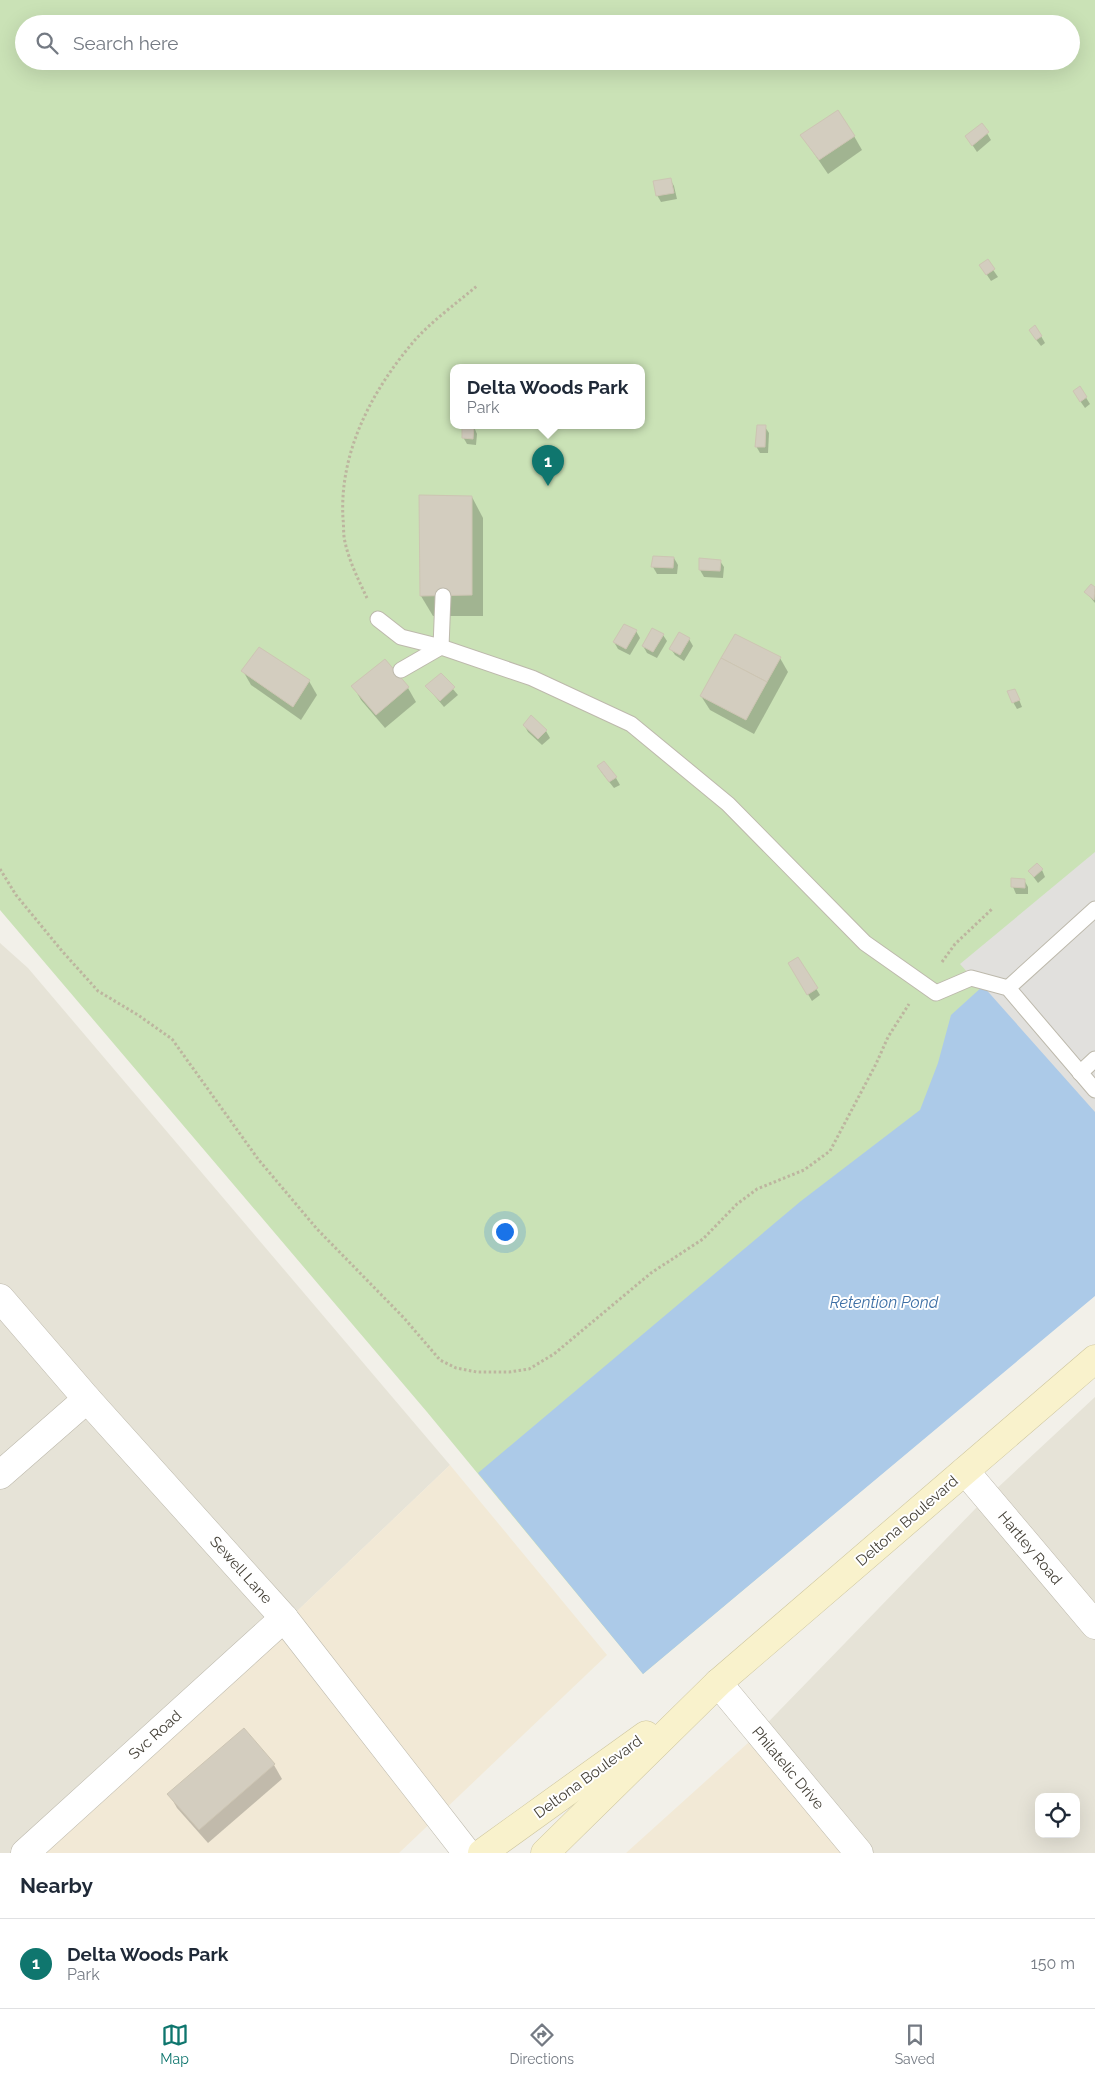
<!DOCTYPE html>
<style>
:root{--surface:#fff;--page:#f2f2f3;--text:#1f2937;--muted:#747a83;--line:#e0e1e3;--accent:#0f766e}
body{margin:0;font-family:Raleway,sans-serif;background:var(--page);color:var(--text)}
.controls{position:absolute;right:15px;bottom:15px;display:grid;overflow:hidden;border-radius:10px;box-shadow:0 5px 20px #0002}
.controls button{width:45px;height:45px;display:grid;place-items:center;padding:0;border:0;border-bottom:1px solid var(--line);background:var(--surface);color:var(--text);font:25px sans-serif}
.you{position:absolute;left:504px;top:1231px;width:18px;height:18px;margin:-12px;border:4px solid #fff;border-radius:50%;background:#1a73e8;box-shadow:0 0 0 8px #1a73e833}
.badge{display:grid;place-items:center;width:32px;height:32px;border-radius:50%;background:var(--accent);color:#fff;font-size:16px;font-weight:700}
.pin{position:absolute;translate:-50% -41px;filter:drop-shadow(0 1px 2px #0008)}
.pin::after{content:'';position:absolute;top:26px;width:18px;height:15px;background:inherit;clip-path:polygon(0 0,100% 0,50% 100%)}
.popup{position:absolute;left:450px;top:364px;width:195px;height:65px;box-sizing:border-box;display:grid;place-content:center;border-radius:10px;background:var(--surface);filter:drop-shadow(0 1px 4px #0005);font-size:16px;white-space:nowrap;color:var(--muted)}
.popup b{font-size:19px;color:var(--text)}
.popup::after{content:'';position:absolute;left:50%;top:100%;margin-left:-10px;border:10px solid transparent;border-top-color:var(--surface)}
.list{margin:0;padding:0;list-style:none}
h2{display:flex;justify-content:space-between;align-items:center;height:65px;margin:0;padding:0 20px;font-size:21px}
h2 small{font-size:16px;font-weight:400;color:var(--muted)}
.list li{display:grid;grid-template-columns:32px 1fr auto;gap:15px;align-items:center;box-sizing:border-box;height:90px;padding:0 20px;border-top:1px solid var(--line)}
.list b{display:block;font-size:19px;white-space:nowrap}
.list p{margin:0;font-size:16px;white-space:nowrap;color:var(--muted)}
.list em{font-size:16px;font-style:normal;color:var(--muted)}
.icon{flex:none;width:28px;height:28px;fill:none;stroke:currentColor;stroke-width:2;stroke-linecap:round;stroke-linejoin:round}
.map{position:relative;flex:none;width:1095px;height:1853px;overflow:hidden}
.search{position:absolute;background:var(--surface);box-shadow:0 5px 20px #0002;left:15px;right:15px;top:15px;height:55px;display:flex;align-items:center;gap:12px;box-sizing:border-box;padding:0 18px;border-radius:28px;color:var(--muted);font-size:19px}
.sheet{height:155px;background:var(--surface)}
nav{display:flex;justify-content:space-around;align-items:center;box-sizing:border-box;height:70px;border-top:1px solid var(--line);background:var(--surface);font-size:14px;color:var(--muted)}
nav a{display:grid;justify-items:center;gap:2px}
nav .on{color:var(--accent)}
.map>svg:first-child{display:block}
.residential{fill:#e6e3d7;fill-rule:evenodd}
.commercial{fill:#f2e9d6}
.green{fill:#cae2b6;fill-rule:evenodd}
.parking{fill:#e1e0dd}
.water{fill:#accae8}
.shadow{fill:#0003}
.building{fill:#d3cdbf;stroke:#cdc5b3}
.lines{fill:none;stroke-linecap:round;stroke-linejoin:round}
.lane-casing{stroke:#bdb9ac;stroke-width:17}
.street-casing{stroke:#bdb9ac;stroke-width:29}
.secondary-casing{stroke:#cdc59d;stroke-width:29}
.path{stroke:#bdb59f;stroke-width:3;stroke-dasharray:2.5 2.5;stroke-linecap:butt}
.lane{stroke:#fff;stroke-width:15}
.street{stroke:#fff;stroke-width:28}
.secondary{stroke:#f9f2cc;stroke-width:28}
.labels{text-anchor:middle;stroke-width:4;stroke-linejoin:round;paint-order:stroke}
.street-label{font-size:15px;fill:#454138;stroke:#fff}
.water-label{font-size:16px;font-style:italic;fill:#3d6fa5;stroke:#fff}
</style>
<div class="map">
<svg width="1095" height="1853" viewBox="0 0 1095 1853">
<rect width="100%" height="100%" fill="#f2f0e9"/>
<g class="residential">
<path d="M0,943L28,968L450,1465L44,1853H0Z"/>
<path d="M1095,1397V1853H858L748,1743L978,1506ZM1039,1797H1076V1834H1039Z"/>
</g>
<g class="commercial">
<path d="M450,1465L607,1655L399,1853H44Z"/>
<path d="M748,1743L858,1853H626Z"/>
</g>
<path class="green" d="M0,0H1095V1295L643,1674L427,1412L0,910ZM24,24H1071V61H24ZM454,367H642V425H454Z"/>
<path class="parking" d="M1095,852V1114L960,964Z"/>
<path class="water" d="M983,986L1095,1112V1296L643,1674L478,1473L801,1201L920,1110L938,1063L951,1015Z"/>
<g class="shadow">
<path d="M982,125L991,140L977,152L971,143Z"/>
<path d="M802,136H854L862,150L828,174Z"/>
<path d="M670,179L674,186L677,199L661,202L657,195Z"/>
<path d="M987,261L998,277L991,281L985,272Z"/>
<path d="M1041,336L1045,343L1041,346L1034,337Z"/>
<path d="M1080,388L1090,404L1085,408L1078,398Z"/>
<path d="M474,427L477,434L476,445L467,444L463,437Z"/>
<path d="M765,427L769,433L768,453H760L756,446Z"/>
<path d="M472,497L483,518V616H433L421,596Z"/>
<path d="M674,558L678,565L677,574H657L653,567Z"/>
<path d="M720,561L724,567L723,578L704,577L700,570Z"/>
<path d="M1091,586L1095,588V603L1086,592Z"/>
<path d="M636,631L640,638L630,655L618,649L614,642Z"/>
<path d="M663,635L667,641L657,658L647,653L643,646Z"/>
<path d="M689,639L693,646L684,661L675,655L671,649Z"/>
<path d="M780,658L788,672L754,734L710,710L701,696Z"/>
<path d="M385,661L408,688L416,702L385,728L361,700L353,686Z"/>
<path d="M243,671L309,681L317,695L301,720L251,685Z"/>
<path d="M441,675L458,695L444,707L427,687Z"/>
<path d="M1018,697L1022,707L1017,709L1013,702Z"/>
<path d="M524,725L546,731L550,738L542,745L528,732Z"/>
<path d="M604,763L616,778L620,785L614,788L602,773L598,767Z"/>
<path d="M1042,870L1045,877L1038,883L1029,871Z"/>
<path d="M1024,880L1028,887V894H1016L1013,887Z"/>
<path d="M798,959L820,995L812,1001L790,964Z"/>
<path d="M243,1730L274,1765L282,1779L208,1843L177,1808L169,1794Z"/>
</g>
<g class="building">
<path d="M838,110L855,136L819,160L800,135Z"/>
<path d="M982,123L989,132L972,146L965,136Z"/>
<path d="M671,178L674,193L656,196L653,181Z"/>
<path d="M988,259L995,269L986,275L979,265Z"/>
<path d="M1035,325L1042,336L1036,340L1029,330Z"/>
<path d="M1080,386L1087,397L1080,402L1073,391Z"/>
<path d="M462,425L474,426L473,439L462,438Z"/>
<path d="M757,425H766L765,447H755Z"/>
<path d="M419,495L472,496V595L420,596Z"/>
<path d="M653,556L674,557L673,568L651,567Z"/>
<path d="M699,558L721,560L720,571L699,570Z"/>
<path d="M1091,584L1095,587L1094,600L1084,592Z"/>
<path d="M624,624L637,630L626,649L613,642Z"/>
<path d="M652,628L664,634L653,652L642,646Z"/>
<path d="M679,632L690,638L680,655L669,649Z"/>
<path d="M735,634L781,657L767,682L721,658Z"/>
<path d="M259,647L310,680L293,707L241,671Z"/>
<path d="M721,658L767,682L746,720L700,696Z"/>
<path d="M385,659L409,687L376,715L351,686Z"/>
<path d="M441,673L455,687L440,701L425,686Z"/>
<path d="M1015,689L1020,700L1012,703L1007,691Z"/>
<path d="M531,715L547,730L538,739L523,725Z"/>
<path d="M604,761L617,777L609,782L597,766Z"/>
<path d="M1037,863L1043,869L1034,877L1028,871Z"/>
<path d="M1011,878L1025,879V888L1011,887Z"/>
<path d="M798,957L818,988L807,995L788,963Z"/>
<path d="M244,1728L275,1764L199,1830L167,1794Z"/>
</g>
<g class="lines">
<g class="lane-casing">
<g id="lane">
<path d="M378,619L401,637L441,647L443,596"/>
<path d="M401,670L441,647L532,678L631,724L728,804L865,943L936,993L971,978L1008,988L1095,1090"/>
<path d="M1008,988L1095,909"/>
<path d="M1080,1073L1095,1059"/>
</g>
</g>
<g class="street-casing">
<g id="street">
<path d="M0,1298L87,1399L284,1618L467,1853"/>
<path d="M965,1471L1095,1625"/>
<path d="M0,1475L87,1399"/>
<path d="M718,1683L859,1853"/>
<path d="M25,1853L284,1618"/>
</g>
</g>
<g class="secondary-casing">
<g id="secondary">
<path d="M482,1853L646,1735"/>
<path d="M545,1853L718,1683L1095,1359"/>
</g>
</g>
<g class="path">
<path d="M367,598C359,581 349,561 345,542C343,535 344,526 343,519C339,452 372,390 415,340C433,320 457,303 478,285"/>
<path d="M0,869L16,895L62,951L98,991L138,1015L172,1039L258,1159L317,1229L404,1318L440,1360L456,1368L477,1372H509L529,1369L554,1354L651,1273L703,1239L737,1204L757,1189L804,1170L830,1151L876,1064L888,1037L909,1004"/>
<path d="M942,962L955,944L992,909"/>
</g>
<use href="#lane" class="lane"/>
<use href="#street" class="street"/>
<use href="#secondary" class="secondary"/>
</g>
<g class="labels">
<g class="street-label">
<text transform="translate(907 1521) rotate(-41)" y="5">Deltona Boulevard</text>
<text transform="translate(1030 1548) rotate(50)" y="5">Hartley Road</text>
<text transform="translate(241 1570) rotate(48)" y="5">Sewell Lane</text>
<text transform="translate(155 1735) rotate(-42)" y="5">Svc Road</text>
<text transform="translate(788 1768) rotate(50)" y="5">Philatelic Drive</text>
<text transform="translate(588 1777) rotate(-36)" y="5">Deltona Boulevard</text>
</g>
<g class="water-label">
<text x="884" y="1308">Retention Pond</text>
</g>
</g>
</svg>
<div class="controls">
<button><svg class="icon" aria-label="locate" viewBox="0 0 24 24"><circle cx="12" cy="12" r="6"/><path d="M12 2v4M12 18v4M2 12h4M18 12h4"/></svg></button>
</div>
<div class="you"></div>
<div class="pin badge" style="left:548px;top:486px">1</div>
<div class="popup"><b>Delta Woods Park</b>Park</div>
<div class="search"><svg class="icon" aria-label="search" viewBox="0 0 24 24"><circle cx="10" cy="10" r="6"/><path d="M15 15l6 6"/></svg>Search here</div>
</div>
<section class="sheet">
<h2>Nearby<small></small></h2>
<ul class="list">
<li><span class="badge">1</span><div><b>Delta Woods Park</b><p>Park</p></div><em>150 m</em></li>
</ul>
</section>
<nav>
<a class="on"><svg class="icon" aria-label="map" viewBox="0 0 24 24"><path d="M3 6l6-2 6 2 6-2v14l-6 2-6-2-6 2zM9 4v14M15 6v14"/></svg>Map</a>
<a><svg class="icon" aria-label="directions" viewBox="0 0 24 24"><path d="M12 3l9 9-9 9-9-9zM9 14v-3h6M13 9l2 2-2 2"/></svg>Directions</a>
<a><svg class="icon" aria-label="saved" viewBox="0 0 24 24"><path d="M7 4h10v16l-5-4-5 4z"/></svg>Saved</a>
</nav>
